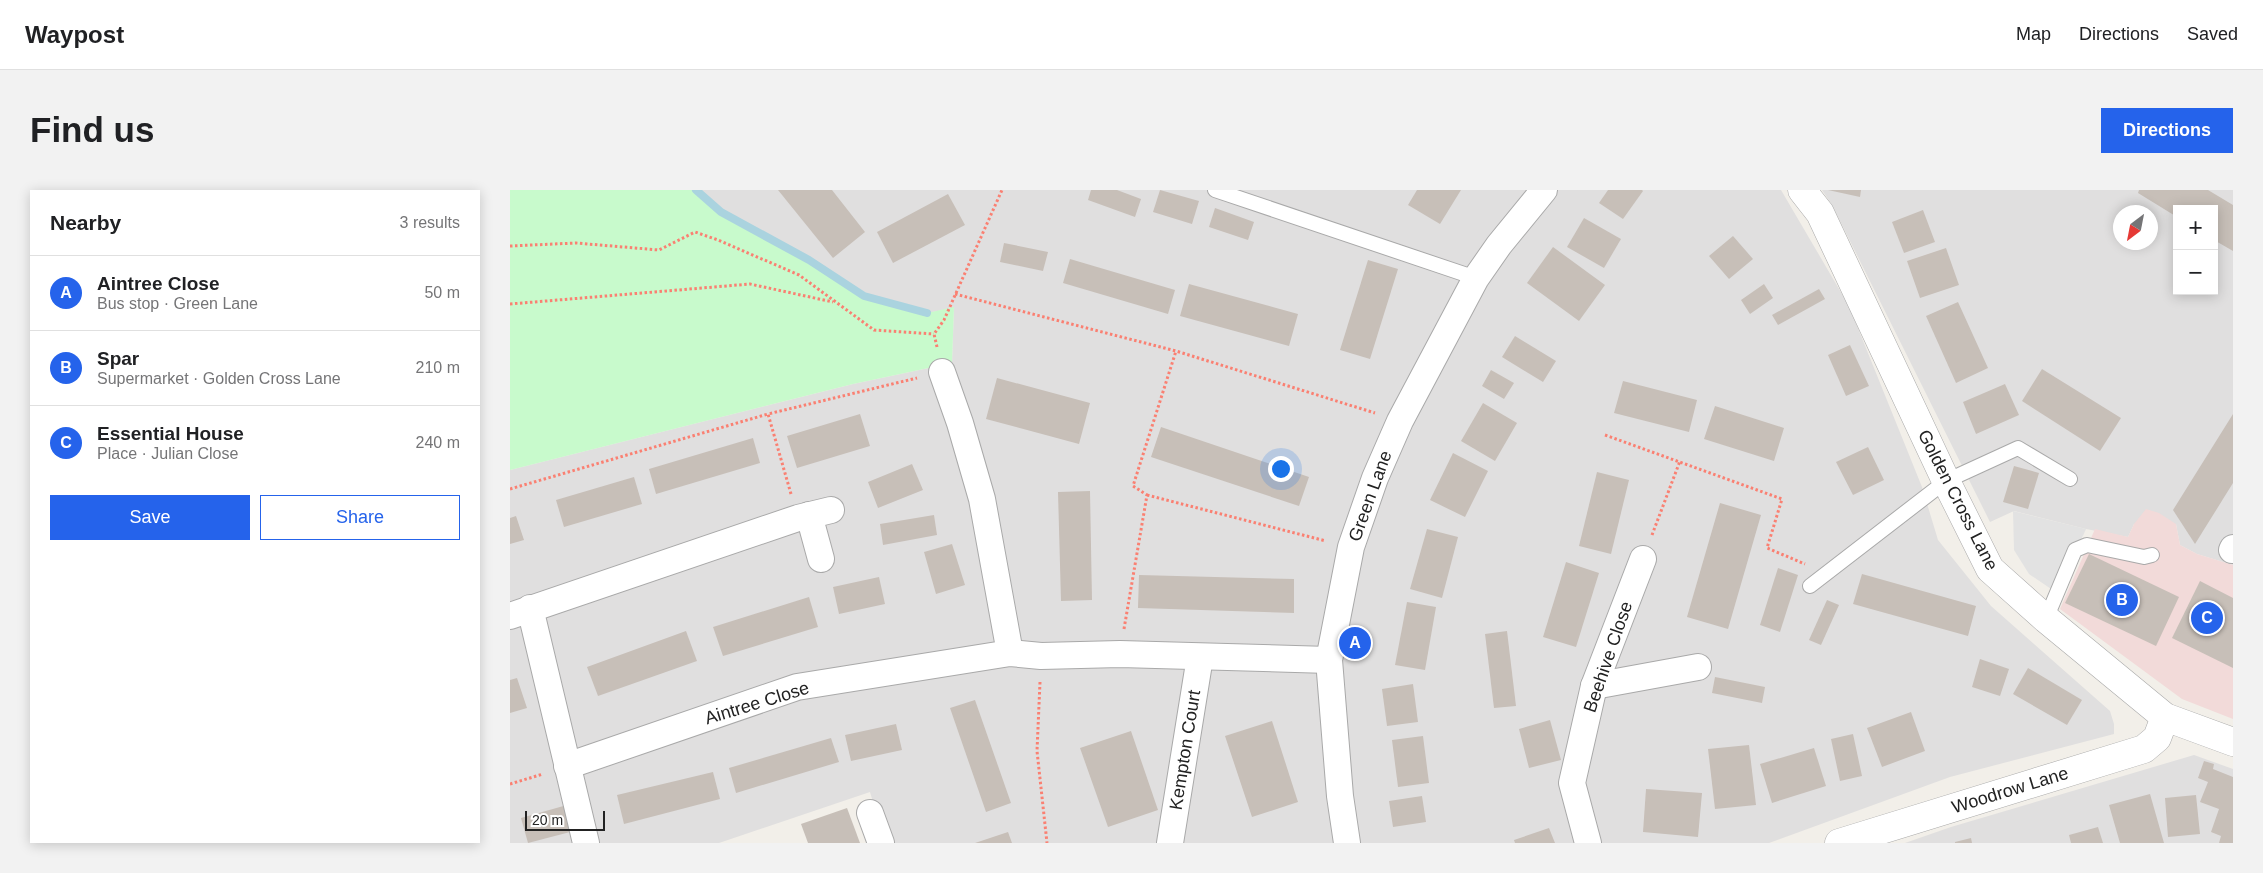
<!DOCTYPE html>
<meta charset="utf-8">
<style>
:root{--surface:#fff;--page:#f2f2f2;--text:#202124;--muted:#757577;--line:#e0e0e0;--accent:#2563eb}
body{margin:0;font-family:Helvetica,sans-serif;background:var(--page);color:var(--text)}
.controls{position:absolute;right:15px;top:15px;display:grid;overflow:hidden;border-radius:0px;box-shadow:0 2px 12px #0003}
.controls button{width:45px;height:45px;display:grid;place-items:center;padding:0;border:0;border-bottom:1px solid var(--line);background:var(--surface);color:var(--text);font:25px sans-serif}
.compass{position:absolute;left:1603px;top:15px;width:45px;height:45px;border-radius:50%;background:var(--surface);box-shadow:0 2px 12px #0003;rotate:212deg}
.scale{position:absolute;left:15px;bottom:12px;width:80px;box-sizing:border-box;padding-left:5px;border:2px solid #222;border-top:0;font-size:14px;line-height:18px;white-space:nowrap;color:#222;-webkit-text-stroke:4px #fff;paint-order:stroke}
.you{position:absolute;left:770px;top:278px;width:18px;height:18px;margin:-12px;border:4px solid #fff;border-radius:50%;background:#1a73e8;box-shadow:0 0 0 8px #1a73e833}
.badge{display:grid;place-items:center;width:32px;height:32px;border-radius:50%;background:var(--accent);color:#fff;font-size:16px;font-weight:700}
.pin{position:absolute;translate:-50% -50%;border:2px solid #fff;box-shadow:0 1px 5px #0006}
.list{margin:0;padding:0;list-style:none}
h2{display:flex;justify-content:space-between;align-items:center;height:65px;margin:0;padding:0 20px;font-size:21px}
h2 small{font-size:16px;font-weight:400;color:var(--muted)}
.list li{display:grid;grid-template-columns:32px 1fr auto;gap:15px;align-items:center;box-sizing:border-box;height:75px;padding:0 20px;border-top:1px solid var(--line)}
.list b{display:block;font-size:19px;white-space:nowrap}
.list p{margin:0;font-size:16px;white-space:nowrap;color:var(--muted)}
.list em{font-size:16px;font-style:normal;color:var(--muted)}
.actions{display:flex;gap:10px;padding:15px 20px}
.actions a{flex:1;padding:11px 0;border:1px solid var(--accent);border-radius:0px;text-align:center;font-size:18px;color:var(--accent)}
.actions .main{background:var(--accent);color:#fff}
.map{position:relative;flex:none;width:1723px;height:653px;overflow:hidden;border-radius:0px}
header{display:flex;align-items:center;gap:30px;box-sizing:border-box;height:70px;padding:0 25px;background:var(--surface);border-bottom:1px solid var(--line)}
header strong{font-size:24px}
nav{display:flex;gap:28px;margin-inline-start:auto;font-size:18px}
.intro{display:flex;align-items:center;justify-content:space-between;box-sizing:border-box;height:120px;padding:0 30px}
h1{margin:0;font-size:35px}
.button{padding:12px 22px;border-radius:0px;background:var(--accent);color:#fff;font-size:18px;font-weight:700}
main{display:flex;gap:30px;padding:0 30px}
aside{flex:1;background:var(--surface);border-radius:0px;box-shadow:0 2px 12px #0003}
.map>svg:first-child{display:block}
.residential{fill:#e0dfdf;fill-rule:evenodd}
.commercial{fill:#f2dad9}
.park{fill:#c8facc}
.parking{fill:#e2e2e2}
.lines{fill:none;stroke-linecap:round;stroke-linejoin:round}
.stream{stroke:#aad3df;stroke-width:8}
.building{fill:#c7bfb8}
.service-casing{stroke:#a9a9a9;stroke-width:16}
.minor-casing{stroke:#a9a9a9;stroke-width:28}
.tertiary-casing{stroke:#a9a9a9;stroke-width:29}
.path{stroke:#fa8072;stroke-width:3;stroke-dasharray:2.5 2.5;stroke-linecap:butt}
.service{stroke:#fff;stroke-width:14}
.minor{stroke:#fff;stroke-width:26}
.tertiary{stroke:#fff;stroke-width:28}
.labels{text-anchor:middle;stroke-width:4.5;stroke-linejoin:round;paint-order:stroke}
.street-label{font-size:18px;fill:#222;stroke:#fff}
</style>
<header>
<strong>Waypost</strong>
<nav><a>Map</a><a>Directions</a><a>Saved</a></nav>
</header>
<div class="intro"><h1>Find us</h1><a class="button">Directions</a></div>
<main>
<aside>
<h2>Nearby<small>3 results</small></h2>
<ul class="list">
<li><span class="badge">A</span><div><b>Aintree Close</b><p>Bus stop · Green Lane</p></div><em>50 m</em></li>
<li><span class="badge">B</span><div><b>Spar</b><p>Supermarket · Golden Cross Lane</p></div><em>210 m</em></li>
<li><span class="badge">C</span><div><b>Essential House</b><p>Place · Julian Close</p></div><em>240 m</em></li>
</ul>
<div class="actions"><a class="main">Save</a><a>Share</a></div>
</aside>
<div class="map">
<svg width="1723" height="653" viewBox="0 0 1723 653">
<rect width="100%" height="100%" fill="#f2efe9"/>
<g class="residential">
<path d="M186,0H1271L1339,116L1412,297L1428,350L1481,416L1600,521L1604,534V544L1440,587L1259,653H375L360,602L209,653H0V280L343,194L442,173L444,118L417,123L354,106L299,70L211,22Z"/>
<path d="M1312,0H1723V375L1687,364L1670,355L1666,334H1624L1618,347L1576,339L1504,321L1480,332L1322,15ZM1667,19H1704V101H1667ZM1610,22H1640V52H1610Z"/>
<path d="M1684,565L1723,579V653H1395L1441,637Z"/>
</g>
<path class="commercial" d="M1636,319L1649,323L1666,334L1670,355L1687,364L1723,375V529L1672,509L1550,419L1585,339L1618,347L1624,334Z"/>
<path class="park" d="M0,0H186L211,22L299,70L354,106L417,123L444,117L442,173L343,194L0,280Z"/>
<path class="parking" d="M1503,321L1576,339L1547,403L1519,384L1504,360Z"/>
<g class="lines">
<path class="stream" d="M186,0L211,22L299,70L354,106L417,123"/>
</g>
<g class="building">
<path d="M268,0H322L355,42L323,68Z"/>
<path d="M581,0H607L631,9L625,27L578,10Z"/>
<path d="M650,0L689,11L682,34L643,22Z"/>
<path d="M907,0H951L930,34L898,15Z"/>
<path d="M1098,0H1132L1133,1L1113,29L1089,13Z"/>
<path d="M1318,0H1351L1350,7Z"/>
<path d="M1629,0H1698L1723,15V61L1704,50V19H1667V27L1628,3Z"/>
<path d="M438,4L455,35L383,73L367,42Z"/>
<path d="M705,18L744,32L738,50L699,37Z"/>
<path d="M1413,20L1425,52L1394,63L1382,32Z"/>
<path d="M1074,28L1111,49L1094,78L1057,57Z"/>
<path d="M1223,46L1243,69L1219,89L1199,66Z"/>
<path d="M494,53L538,62L533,81L490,72Z"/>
<path d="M1043,57L1095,95L1069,131L1017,93Z"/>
<path d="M1436,58L1449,95L1410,108L1397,71Z"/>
<path d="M560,69L665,100L658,124L553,93Z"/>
<path d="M858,70L888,79L860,169L830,160Z"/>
<path d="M679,94L788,124L779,156L670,126Z"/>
<path d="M1254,94L1263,108L1240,124L1231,110Z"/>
<path d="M1309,99L1315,109L1268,135L1262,125Z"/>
<path d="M1448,112L1478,178L1446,193L1416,126Z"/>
<path d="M1005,146L1046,171L1033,192L992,167Z"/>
<path d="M1340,155L1359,196L1336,206L1318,165Z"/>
<path d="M1532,179L1611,228L1590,261L1512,211Z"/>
<path d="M981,180L1004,193L994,209L972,196Z"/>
<path d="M487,188L580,213L569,254L476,229Z"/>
<path d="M1113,191L1187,210L1179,242L1104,223Z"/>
<path d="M1495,194L1509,225L1466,244L1453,212Z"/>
<path d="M973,213L1007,233L985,271L951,251Z"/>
<path d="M1205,216L1274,238L1264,271L1194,249Z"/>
<path d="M350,224L360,256L287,278L277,246Z"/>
<path d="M1723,224V293L1685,354L1663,320Z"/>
<path d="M651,237L799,287L789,316L641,267Z"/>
<path d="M243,248L250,273L146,304L139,279Z"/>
<path d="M1358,257L1374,290L1343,305L1326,272Z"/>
<path d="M943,263L978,281L955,327L920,310Z"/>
<path d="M402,274L413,300L368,318L358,292Z"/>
<path d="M1504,276L1529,283L1518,319L1493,312Z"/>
<path d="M1087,282L1119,290L1101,364L1069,356Z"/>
<path d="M124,287L132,314L54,337L46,310Z"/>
<path d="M580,301L582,410L551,411L548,302Z"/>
<path d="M1210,313L1251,325L1218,439L1177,427Z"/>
<path d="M424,325L427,345L373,355L370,334Z"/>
<path d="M6,326L14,350L0,354V328Z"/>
<path d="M917,339L948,347L932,408L900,399Z"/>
<path d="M442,354L455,395L426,404L414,362Z"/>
<path d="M1579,364L1669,407L1646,456L1555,413Z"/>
<path d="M1056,372L1089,383L1066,457L1033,447Z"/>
<path d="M1268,378L1288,385L1270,442L1250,435Z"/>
<path d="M1352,384L1466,416L1458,446L1343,414Z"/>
<path d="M629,385L784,389V423L628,418Z"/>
<path d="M369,387L375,414L329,424L323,397Z"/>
<path d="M1690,391L1723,408V478L1662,448Z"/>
<path d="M299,407L308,437L213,466L203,437Z"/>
<path d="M1317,410L1329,415L1311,455L1299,450Z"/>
<path d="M897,412L926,417L915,480L885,475Z"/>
<path d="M176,441L187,471L88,506L77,477Z"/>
<path d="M997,441L1006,516L984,518L975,444Z"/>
<path d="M1470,469L1499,479L1490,506L1462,497Z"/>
<path d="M1518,478L1572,510L1557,535L1503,504Z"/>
<path d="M1205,487L1255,497L1252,513L1202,503Z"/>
<path d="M7,488L17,518L0,523V490Z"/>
<path d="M903,494L908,532L877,536L872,499Z"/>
<path d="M465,510L501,613L476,622L440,518Z"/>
<path d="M1401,522L1415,561L1372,577L1357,538Z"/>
<path d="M1040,530L1051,570L1019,578L1009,539Z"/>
<path d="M762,531L788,612L742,627L715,546Z"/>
<path d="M386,534L392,560L341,571L335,545Z"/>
<path d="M621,541L648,620L598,637L570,558Z"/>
<path d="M1343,544L1352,586L1330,591L1321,549Z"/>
<path d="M913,546L919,593L888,597L882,550Z"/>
<path d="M321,548L329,572L226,603L219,578Z"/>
<path d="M1239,555L1246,615L1205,619L1198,559Z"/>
<path d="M1304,558L1316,596L1262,613L1250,574Z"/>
<path d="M1694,571L1704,574L1703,579L1723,587V653H1709L1711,646L1701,642L1709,619L1690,612L1698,592L1688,588Z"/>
<path d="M203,582L210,609L114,634L107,605Z"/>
<path d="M1136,599L1192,603L1188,647L1133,642Z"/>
<path d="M1640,604L1654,653H1610L1599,615Z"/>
<path d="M1686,605L1690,644L1658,647L1655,608Z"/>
<path d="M912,606L916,632L883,637L879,611Z"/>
<path d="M57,615L64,641L18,653L11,628Z"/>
<path d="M337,618L350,653H298L291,634Z"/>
<path d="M1588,637L1593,653H1561L1559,645Z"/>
<path d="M1039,638L1045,653H1005L1004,650Z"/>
<path d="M498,642L502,653H465Z"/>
<path d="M1461,648L1462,653H1445V652Z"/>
</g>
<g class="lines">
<g class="service-casing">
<g id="service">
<path d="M705,0L966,88"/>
<path d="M1300,396L1436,291L1508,258L1560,289"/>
<path d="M1536,429L1565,360L1577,355L1634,367L1642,365"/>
</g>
</g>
<g class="minor-casing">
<g id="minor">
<path d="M432,182L450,233L472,309L500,463"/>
<path d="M299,325L311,369"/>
<path d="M1722,360L1723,358"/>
<path d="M20,418L76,653"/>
<path d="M0,426L288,328L321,320"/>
<path d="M1084,496L1188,477"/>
<path d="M57,576L287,497L500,463L531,466L610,464L819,470"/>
<path d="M360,623L371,653"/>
<path d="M660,653L690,467"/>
<path d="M837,653L830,606L819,470L841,357L865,288L890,231L966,88L989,55L1034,0"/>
<path d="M1078,653L1062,593L1084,496L1133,369"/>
</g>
</g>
<g class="tertiary-casing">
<g id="tertiary">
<path d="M1292,0L1310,23L1436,291L1480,379L1536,429L1655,527L1723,552"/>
<path d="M1329,653L1634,559L1647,548L1655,527"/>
</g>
</g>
<g class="path">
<path d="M0,56L66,53L149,60L185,42L208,50L289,85L364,140L424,144"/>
<path d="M445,104L666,161L865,223"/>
<path d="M0,114L240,94L323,112"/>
<path d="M427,157L424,144L434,130L492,0"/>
<path d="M1095,245L1272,309L1257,358L1295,374"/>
<path d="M0,299L258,224"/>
<path d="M281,304L258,224L407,188"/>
<path d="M637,305L816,351"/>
<path d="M1142,345L1170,271"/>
<path d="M614,439L637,305L623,296L666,161"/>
<path d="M530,492L527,561L537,653"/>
<path d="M0,594L33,584"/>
</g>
<use href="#service" class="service"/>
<use href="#minor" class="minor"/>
<use href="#tertiary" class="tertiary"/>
</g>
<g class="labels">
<g class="street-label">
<text transform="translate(860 306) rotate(-70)" y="6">Green Lane</text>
<text transform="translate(1448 310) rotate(63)" y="6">Golden Cross Lane</text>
<text transform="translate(1098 467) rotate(-71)" y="6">Beehive Close</text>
<text transform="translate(247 513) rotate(-17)" y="6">Aintree Close</text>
<text transform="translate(675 560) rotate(-81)" y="6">Kempton Court</text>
<text transform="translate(1500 600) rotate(-17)" y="6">Woodrow Lane</text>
</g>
</g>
</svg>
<div class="controls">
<button>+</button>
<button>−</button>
</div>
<svg class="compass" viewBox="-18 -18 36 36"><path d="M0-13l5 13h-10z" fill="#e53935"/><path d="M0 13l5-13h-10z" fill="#757577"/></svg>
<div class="scale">20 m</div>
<div class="you"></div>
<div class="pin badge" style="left:845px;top:453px">A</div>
<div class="pin badge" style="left:1612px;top:410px">B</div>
<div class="pin badge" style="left:1697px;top:428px">C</div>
</div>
</main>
